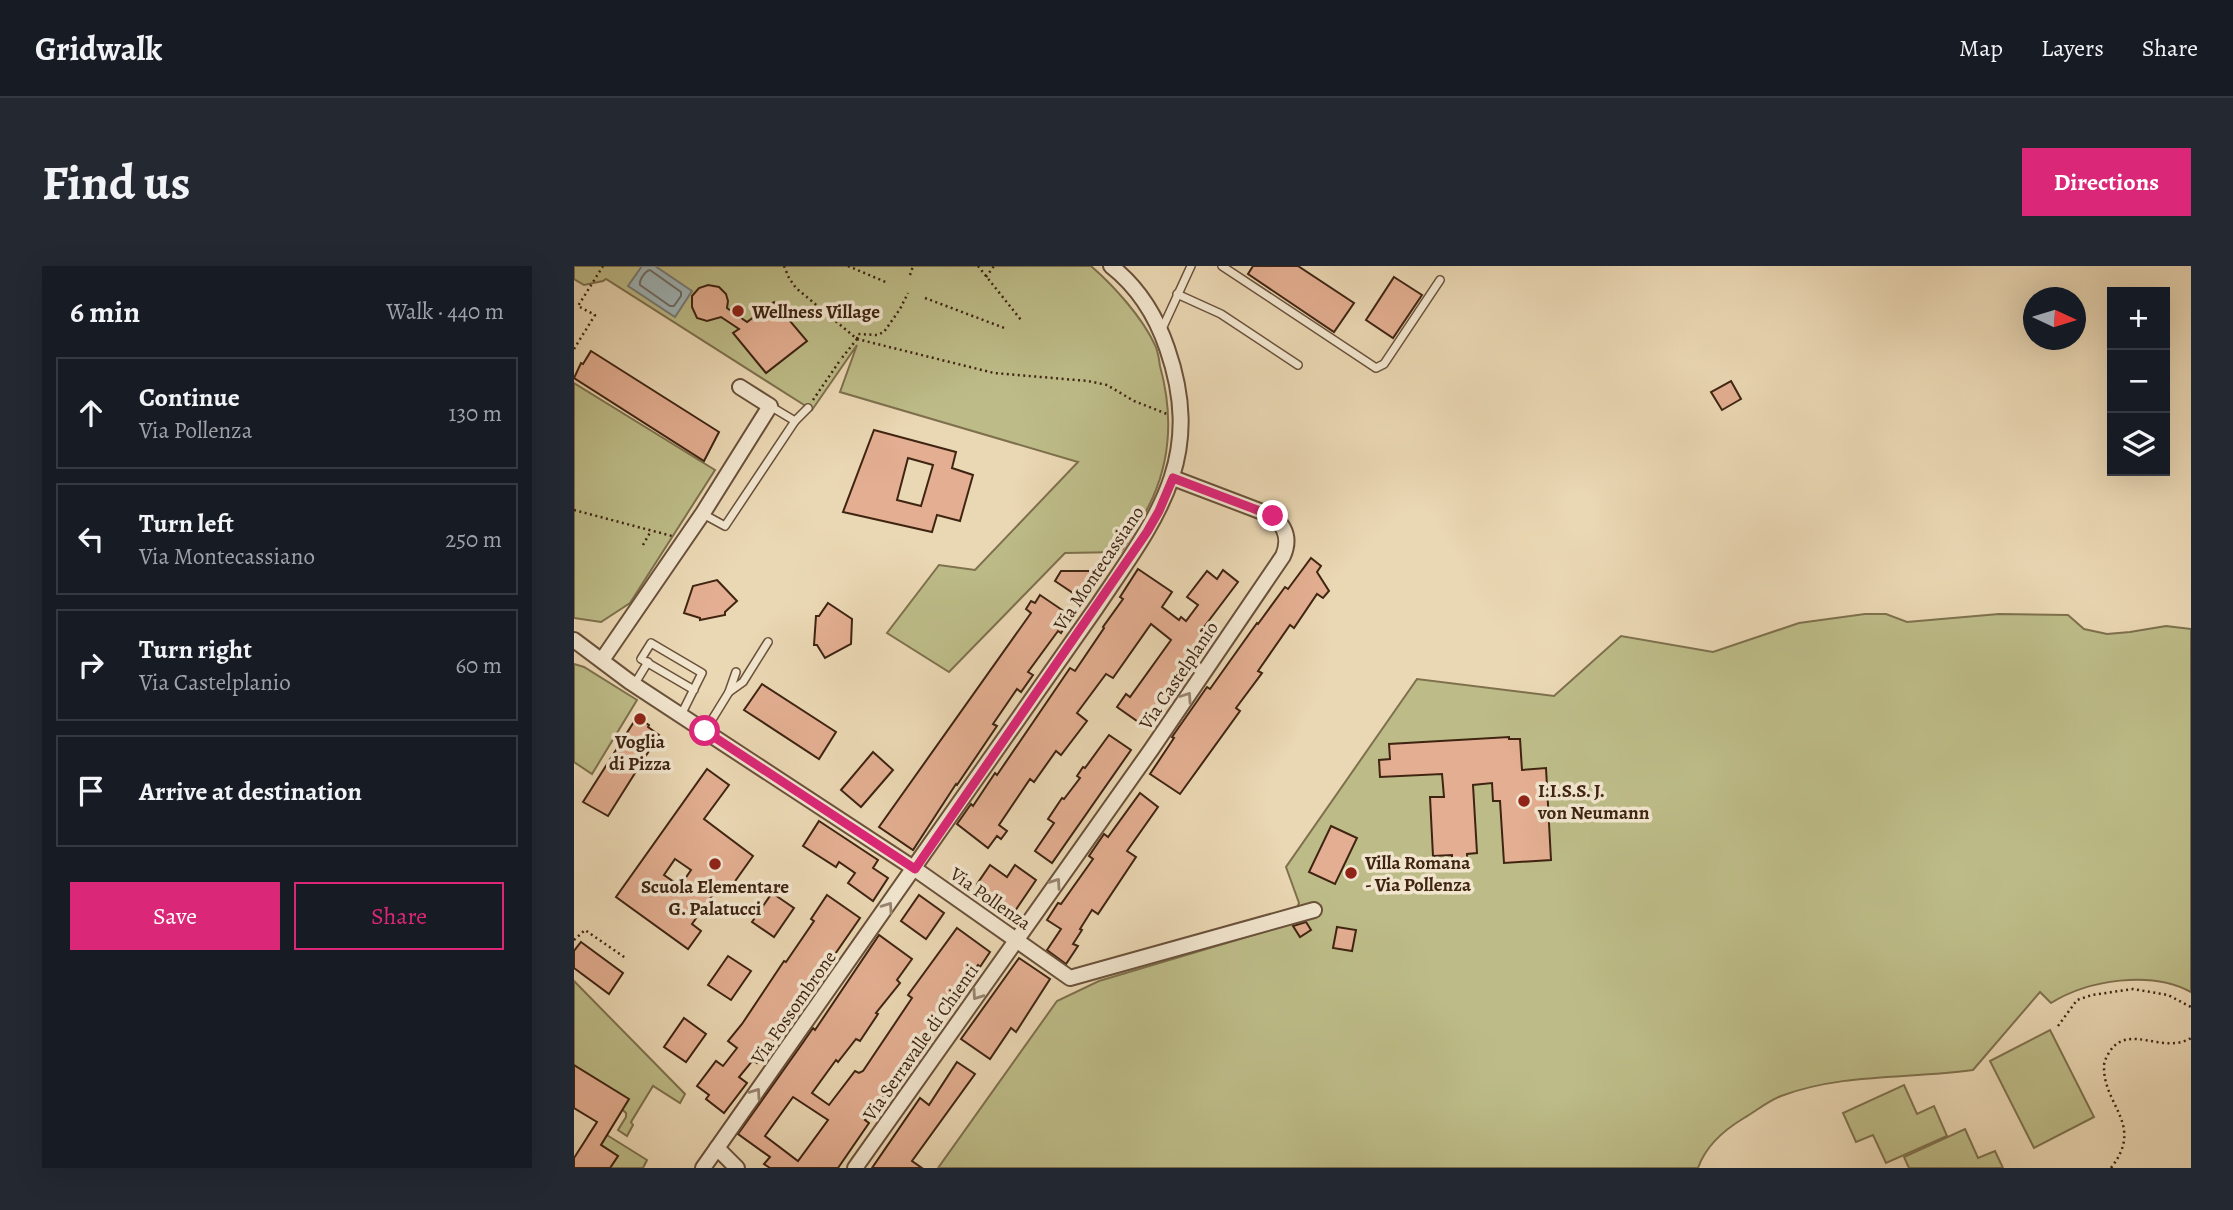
<!DOCTYPE html>
<meta charset="utf-8">
<style>
:root{--surface:#171b24;--page:#242831;--text:#f1f3f6;--muted:#9ea1a6;--line:#363941;--accent:#db2777}
body{margin:0;font-family:Alegreya,serif;background:var(--page);color:var(--text)}
.controls{position:absolute;right:21px;top:21px;display:grid;overflow:hidden;border-radius:0px;box-shadow:0 7px 28px #0002}
.controls button{width:63px;height:63px;display:grid;place-items:center;padding:0;border:0;border-bottom:2px solid var(--line);background:var(--surface);color:var(--text);font:35px sans-serif}
.compass{position:absolute;left:1449px;top:21px;width:63px;height:63px;border-radius:50%;background:var(--surface);box-shadow:0 7px 28px #0002;rotate:94deg}
.stop{position:absolute;width:21px;height:21px;margin:-16px;border:5px solid #db2777;border-radius:50%;background:#fff}
.stop.end{background:#db2777;border-color:#fff;box-shadow:0 2px 7px #0008}
.list{margin:0;padding:0;list-style:none}
h2{display:flex;justify-content:space-between;align-items:center;height:91px;margin:0;padding:0 28px;font-size:30px}
h2 small{font-size:23px;font-weight:400;color:var(--muted)}
.list li{display:grid;grid-template-columns:46px 1fr auto;gap:21px;align-items:center;box-sizing:border-box;height:112px;margin:0 14px 14px;padding:0 14px;border:2px solid var(--line);border-radius:0px}
.list b{display:block;font-size:26px;white-space:nowrap}
.list p{margin:0;font-size:23px;white-space:nowrap;color:var(--muted)}
.list em{font-size:23px;font-style:normal;color:var(--muted)}
.actions{display:flex;gap:14px;padding:21px 28px}
.actions a{flex:1;padding:16px 0;border:2px solid var(--accent);border-radius:0px;text-align:center;font-size:24px;color:var(--accent)}
.actions .main{background:var(--accent);color:#fff}
.icon{flex:none;width:38px;height:38px;fill:none;stroke:currentColor;stroke-width:2;stroke-linecap:round;stroke-linejoin:round}
.map{position:relative;flex:none;width:1617px;height:902px;overflow:hidden;border-radius:0px}
header{display:flex;align-items:center;gap:42px;box-sizing:border-box;height:98px;padding:0 35px;background:var(--surface);border-bottom:2px solid var(--line)}
header strong{font-size:33px}
nav{display:flex;gap:38px;margin-inline-start:auto;font-size:24px}
.intro{display:flex;align-items:center;justify-content:space-between;box-sizing:border-box;height:168px;padding:0 42px}
h1{margin:0;font-size:49px}
.button{padding:18px 32px;border-radius:0px;background:var(--accent);color:#fff;font-size:24px;font-weight:700}
main{display:flex;gap:42px;padding:0 42px}
aside{flex:1;background:var(--surface);border-radius:0px;box-shadow:0 7px 28px #0002}
.map>svg:first-child{display:block}
.green{fill:#bdbc88;stroke:#7e704d;stroke-width:2}
.water{fill:#9fb6ba;stroke:#797c77;stroke-width:2}
.lines{fill:none;stroke-linecap:round;stroke-linejoin:round}
.shore{stroke:#6f6d66;stroke-width:2}
.building{fill:#e3ae91;stroke:#3f2412;stroke-width:2;fill-rule:evenodd}
.lane-casing{stroke:#6a513a;stroke-width:10}
.street-casing{stroke:#6a513a;stroke-width:18}
.path{stroke:#3f2412;stroke-width:2.5;stroke-dasharray:2 3.5;stroke-linecap:butt}
.lane{stroke:#f1e5ce;stroke-width:7}
.street{stroke:#f1e5ce;stroke-width:14}
.oneway{stroke:#988470}
.route{stroke:#db2777;stroke-width:9}
.poi-dot{fill:#8f2418;stroke:#f1e5ce;stroke-width:2.5}
.labels{text-anchor:middle;stroke-width:7;stroke-linejoin:round;paint-order:stroke}
.poi-label{font-size:19px;font-weight:bold;fill:#3f2412;stroke:#f1e5ce;text-anchor:start}
.street-label{font-size:19px;fill:#3f2412;stroke:#f1e5ce}
</style>
<header>
<strong>Gridwalk</strong>
<nav><a>Map</a><a>Layers</a><a>Share</a></nav>
</header>
<div class="intro"><h1>Find us</h1><a class="button">Directions</a></div>
<main>
<aside>
<h2>6 min<small>Walk · 440 m</small></h2>
<ul class="list">
<li><svg class="icon" aria-label="ahead" viewBox="0 0 24 24"><path d="M12 20V5M6 11l6-6 6 6"/></svg><div><b>Continue</b><p>Via Pollenza</p></div><em>130 m</em></li>
<li><svg class="icon" aria-label="left" viewBox="0 0 24 24"><path d="M17 20v-9H6M10 6l-5 5 5 5"/></svg><div><b>Turn left</b><p>Via Montecassiano</p></div><em>250 m</em></li>
<li><svg class="icon" aria-label="right" viewBox="0 0 24 24"><path d="M7 20v-9h11M14 6l5 5-5 5"/></svg><div><b>Turn right</b><p>Via Castelplanio</p></div><em>60 m</em></li>
<li><svg class="icon" aria-label="arrive" viewBox="0 0 24 24"><path d="M6 21V4h12l-3 4 3 4H6"/></svg><div><b>Arrive at destination</b></div></li>
</ul>
<div class="actions"><a class="main">Save</a><a>Share</a></div>
</aside>
<div class="map">
<svg width="1617" height="902" viewBox="0 0 1617 902">
<rect width="100%" height="100%" fill="#ead7b3"/>
<filter id="stains"><feTurbulence type="fractalNoise" baseFrequency=".00286" numOctaves="4"/><feColorMatrix values="0 0 0 0 .2 0 0 0 0 .09 0 0 0 0 .02 0 0 0 .5 -.17"/></filter>
<radialGradient id="worn" r=".72"><stop offset=".6" stop-color="#630" stop-opacity="0"/><stop offset="1" stop-color="#630" stop-opacity=".3"/></radialGradient>
<g class="green">
<path d="M0,0H517C540,20 568,51 581,79C584,85 585,93 586,100C598,144 598,188 579,231C571,250 558,268 547,286L491,287L375,406L313,367L365,299L401,304L504,196L266,126L283,79L238,144L32,13L29,15L10,19L0,13Z"/>
<path d="M0,117L141,204L56,337L27,356L0,352Z"/>
<path d="M1291,348H1312L1333,356L1425,348L1494,349L1510,363L1533,368L1556,366L1592,360L1617,363V726C1577,704 1514,714 1477,737L1466,726L1399,804C1335,813 1268,807 1207,830C1194,835 1182,845 1170,852C1150,864 1132,879 1124,902H364L483,735L525,715L716,658L725,637L712,601L843,413L980,430L1047,370L1139,386L1225,357Z"/>
<path d="M0,398L10,401L63,434L18,508L0,496Z"/>
<path d="M0,715L111,828L106,837L79,820L57,856L59,859L53,870L44,864L52,851V847L0,799Z"/>
<path d="M1476,764L1520,851L1460,882L1416,795Z"/>
<path d="M1330,819L1343,848L1360,840L1373,870L1312,897L1299,869L1282,876L1269,847Z"/>
<path d="M20,861L73,894L69,902H36L44,890L14,870Z"/>
<path d="M1391,863L1404,892L1421,885L1429,902H1335L1330,891Z"/>
</g>
<path class="water" d="M68,0H81L118,25L101,51L54,20Z"/>
<g class="lines">
<path class="shore" d="M76,4L107,26V30L100,40H96L66,19C65,14 71,5 76,4Z"/>
</g>
<g class="building">
<path d="M679,0H724L780,37L760,66L674,8Z"/>
<path d="M820,11L848,29L819,72L792,54Z"/>
<path d="M134,19L145,21L152,28L154,35L153,42L173,56L200,36L233,75L192,107L159,67L165,63L147,51L133,55L123,52L118,41V30L125,22Z"/>
<path d="M17,85L145,166L130,195L0,112L7,97L9,98Z"/>
<path d="M1157,115L1167,133L1148,144L1137,126Z"/>
<path d="M300,164L382,186L378,202L399,209L386,255L363,249L358,266L269,246ZM334,192L359,199L347,240L323,234Z"/>
<path d="M737,292L747,300L743,306L755,325L749,332L743,328L720,362L716,359L684,405L688,407L662,442L666,445L606,528L576,508L600,472L598,471L633,421L636,423L683,357L684,358L711,321L714,323Z"/>
<path d="M564,303L598,326L588,341L605,354L607,351L612,355L624,339L613,331L633,305L643,313L649,304L664,316L627,365L637,373L593,438L591,436L573,462L543,441L552,428L556,431L597,374L577,358L539,412L532,408L503,447L513,455L487,489L482,485L460,516L456,513L425,559L433,565L427,573L423,570L414,582L383,558L397,538L399,540L421,507L423,509L496,402L501,405L530,362L529,361L549,333L546,331Z"/>
<path d="M487,305H531L511,335L481,315Z"/>
<path d="M143,314L163,335L151,346V349L126,354V352L110,347L119,320Z"/>
<path d="M466,329L497,350L487,367L484,365L454,406L459,409L447,426L443,423L419,458L423,460L383,519L382,518L339,584L305,561L457,347L452,343L457,335L461,337Z"/>
<path d="M254,337L278,353L277,378L251,392L243,379H240L242,350H245Z"/>
<path d="M188,418L262,466L245,493L170,444Z"/>
<path d="M63,451L75,459L74,461L85,469L34,550L9,536Z"/>
<path d="M535,469L557,484L478,597L461,585L480,557L474,553L488,532L490,533L506,512L503,510L509,501L511,502Z"/>
<path d="M935,471V473H946L948,504L972,502L977,594L930,597L926,535H919L918,517L899,519L903,587L893,588V598L878,599V589L859,590L856,531H870L868,508L806,511L805,494L816,493L815,478Z"/>
<path d="M299,486L319,504L287,541L267,524Z"/>
<path d="M133,503L155,519L130,553L179,590L154,625L146,619L118,658L127,665L114,683L42,631ZM101,593L117,604L106,620L90,609Z"/>
<path d="M566,527L584,541L553,585L562,591L524,648L518,644L506,663L508,664L499,678L504,680L492,698L473,684L487,663L473,654L484,637L487,638L519,593L515,590L530,568L534,571Z"/>
<path d="M245,555L304,594L299,602L314,612L299,635L274,617L281,607L265,596L262,601L229,580Z"/>
<path d="M757,560L783,572L761,618L735,606Z"/>
<path d="M416,599L433,611L441,599L462,614L441,645L403,618Z"/>
<path d="M198,627L220,642L200,671L178,656Z"/>
<path d="M253,629L286,652L205,769L183,797L179,794L165,811L173,817L150,847L132,833L135,829L123,820L142,795L149,800L163,782L154,775L168,758L210,695L212,696L240,655L237,653Z"/>
<path d="M345,629L370,647L352,673L327,655Z"/>
<path d="M732,656L737,664L726,671L719,660Z"/>
<path d="M763,661L782,664L778,685L759,682Z"/>
<path d="M383,662L416,686L406,701L404,699L376,738L378,740L362,765L327,813L324,811L291,854L295,857L264,902H196L190,898L196,891L164,868L228,778L239,762L241,764L305,669L338,693L323,714L326,717L302,747L304,748L286,775L282,773L264,796L262,794L238,827L255,839L281,805L285,807L289,805L338,732L334,729ZM219,831L254,854L224,895L191,870Z"/>
<path d="M7,676L49,707L35,728L0,702V685Z"/>
<path d="M154,690L177,705L157,734L134,719Z"/>
<path d="M445,692L476,713L442,766L437,762L416,793L387,773Z"/>
<path d="M110,752L132,768L112,796L90,781Z"/>
<path d="M383,796L401,808L338,895L348,902H298L346,832L355,839Z"/>
<path d="M0,799L55,833L27,879L44,890L36,902H0V892L23,856L0,842Z"/>
</g>
<g class="lines">
<g class="lane-casing">
<g id="lane">
<path d="M648,0L802,102L810,98L866,14"/>
<path d="M603,28L647,48L724,99"/>
<path d="M588,63L617,0"/>
<path d="M196,140L221,155"/>
<path d="M129,248L151,260L221,155L234,142"/>
<path d="M60,419L74,396"/>
<path d="M155,426L169,416L194,376"/>
<path d="M107,449L128,407L77,377L67,393L120,424"/>
<path d="M131,465L155,426L162,406"/>
</g>
</g>
<g class="street-casing">
<g id="street">
<path d="M0,374L56,416L341,603L496,712L740,644"/>
<path d="M28,394L129,247L196,140L166,121"/>
<path d="M143,882L163,902"/>
<path d="M129,902L522,342C581,254 632,194 593,82C582,50 564,21 537,0"/>
<path d="M281,902L577,484L709,290C716,274 712,261 699,250L599,212"/>
</g>
</g>
<g class="path">
<path d="M210,0L215,12L222,22L283,73L267,93"/>
<path d="M274,0L314,17"/>
<path d="M404,0L447,54"/>
<path d="M336,9L339,0"/>
<path d="M412,11L420,0"/>
<path d="M351,32L433,63"/>
<path d="M283,73L420,107L514,115L533,119L560,135L593,148"/>
<path d="M283,73L284,68L303,69L310,66L326,43L334,27"/>
<path d="M0,83L21,49L4,40L29,0"/>
<path d="M239,134L267,93"/>
<path d="M0,244L98,270"/>
<path d="M69,279L77,265"/>
<path d="M0,674L11,664L53,693"/>
<path d="M1484,760L1503,734L1518,729L1559,723L1594,729L1617,741"/>
<path d="M1537,902C1571,858 1529,840 1530,800C1530,795 1533,790 1536,785C1555,757 1589,789 1617,772"/>
</g>
<use href="#lane" class="lane"/>
<use href="#street" class="street"/>
</g>
<defs><path id="oneway-chevron" d="M-2-3.5L2.5 0L-2 3.5" fill="none" stroke-width="1.6" stroke-linecap="round" stroke-linejoin="round" transform="scale(1.75)"/></defs>
<g class="oneway">
<use href="#oneway-chevron" transform="translate(613 431) rotate(-56)"/>
<use href="#oneway-chevron" transform="translate(482 617) rotate(-55)"/>
<use href="#oneway-chevron" transform="translate(314 641) rotate(-55)"/>
<use href="#oneway-chevron" transform="translate(403 729) rotate(125)"/>
<use href="#oneway-chevron" transform="translate(182 827) rotate(-55)"/>
</g>
<g class="lines">
<path class="route" d="M131,465L341,603L573,266L585,245L599,212L699,250"/>
</g>
<g class="poi-dot">
<circle cx="164" cy="45" r="7"/>
<circle cx="66" cy="453" r="7"/>
<circle cx="950" cy="535" r="7"/>
<circle cx="141" cy="598" r="7"/>
<circle cx="777" cy="607" r="7"/>
</g>
<g class="labels">
<g class="poi-label">
<text x="178" y="52">Wellness Village</text>
<text x="66" y="482" text-anchor="middle">Voglia<tspan x="66" dy="22">di Pizza</tspan></text>
<text x="964" y="531">I.I.S.S. J.<tspan x="964" dy="22">von Neumann</tspan></text>
<text x="791" y="603">Villa Romana<tspan x="791" dy="22">- Via Pollenza</tspan></text>
<text x="141" y="627" text-anchor="middle">Scuola Elementare<tspan x="141" dy="22">G. Palatucci</tspan></text>
</g>
<g class="street-label">
<text transform="translate(524 302) rotate(-56)" y="7">Via Montecassiano</text>
<text transform="translate(604 409) rotate(-56)" y="7">Via Castelplanio</text>
<text transform="translate(417 632) rotate(35)" y="7">Via Pollenza</text>
<text transform="translate(219 741) rotate(-55)" y="7">Via Fossombrone</text>
<text transform="translate(346 776) rotate(-55)" y="7">Via Serravalle di Chienti</text>
</g>
</g>
<rect width="100%" height="100%" filter="url(#stains)"/>
<rect width="100%" height="100%" fill="url(#worn)"/>
</svg>
<div class="controls">
<button>+</button>
<button>−</button>
<button><svg class="icon" aria-label="layers" viewBox="0 0 24 24"><path d="M12 4l9 5-9 5-9-5zM3 14l9 5 9-5"/></svg></button>
</div>
<svg class="compass" viewBox="-18 -18 36 36"><path d="M0-13l5 13h-10z" fill="#e53935"/><path d="M0 13l5-13h-10z" fill="#9ea1a6"/></svg>
<div class="stop" style="left:131px;top:465px"></div>
<div class="stop end" style="left:699px;top:250px"></div>
</div>
</main>
